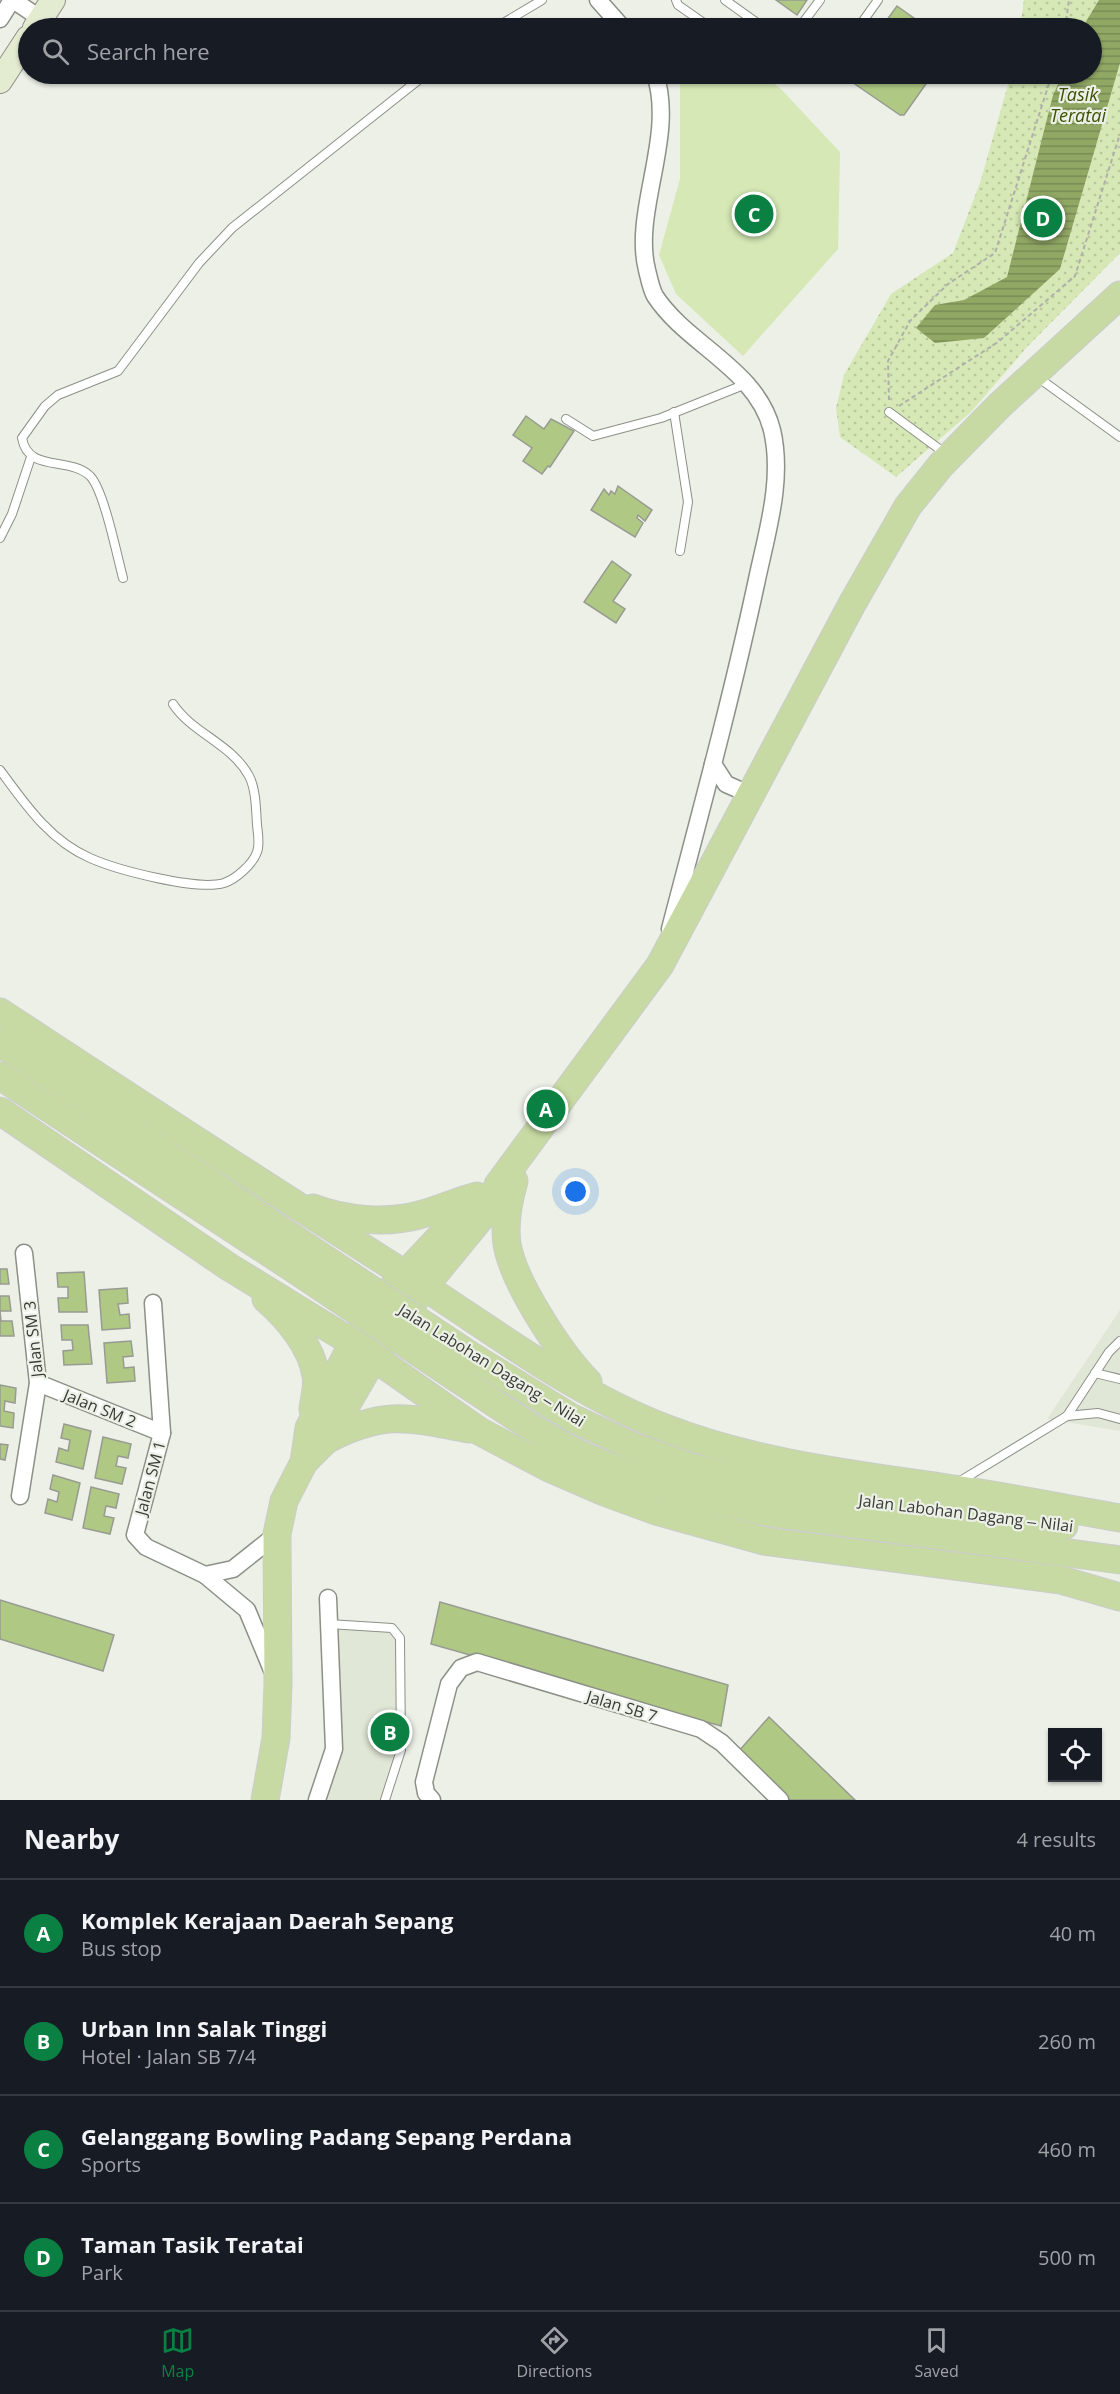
<!DOCTYPE html>
<meta charset="utf-8">
<style>
:root{--surface:#171b24;--page:#242831;--text:#f1f3f6;--muted:#9ea1a6;--line:#363941;--accent:#0b8043}
body{margin:0;font-family:"Open Sans",sans-serif;background:var(--page);color:var(--text)}
.controls{position:absolute;right:18px;bottom:18px;display:grid;overflow:hidden;border-radius:0px;box-shadow:0 2px 4px #0004}
.controls button{width:54px;height:54px;display:grid;place-items:center;padding:0;border:0;border-bottom:2px solid var(--line);background:var(--surface);color:var(--text);font:30px sans-serif}
.you{position:absolute;left:576px;top:1192px;width:21px;height:21px;margin:-15px;border:4px solid #fff;border-radius:50%;background:#1a73e8;box-shadow:0 0 0 9px #1a73e833}
.badge{display:grid;place-items:center;width:39px;height:39px;border-radius:50%;background:var(--accent);color:#fff;font-size:20px;font-weight:700}
.pin{position:absolute;translate:-50% -50%;border:3px solid #fff;box-shadow:0 2px 6px #0006}
.list{margin:0;padding:0;list-style:none}
h2{display:flex;justify-content:space-between;align-items:center;height:78px;margin:0;padding:0 24px;font-size:26px}
h2 small{font-size:20px;font-weight:400;color:var(--muted)}
.list li{display:grid;grid-template-columns:39px 1fr auto;gap:18px;align-items:center;box-sizing:border-box;height:108px;padding:0 24px;border-top:2px solid var(--line)}
.list b{display:block;font-size:22px;white-space:nowrap}
.list p{margin:0;font-size:20px;white-space:nowrap;color:var(--muted)}
.list em{font-size:20px;font-style:normal;color:var(--muted)}
.icon{flex:none;width:33px;height:33px;fill:none;stroke:currentColor;stroke-width:2;stroke-linecap:round;stroke-linejoin:round}
.map{position:relative;flex:none;width:1120px;height:1800px;overflow:hidden}
.search{position:absolute;background:var(--surface);box-shadow:0 2px 4px #0004;left:18px;right:18px;top:18px;height:66px;display:flex;align-items:center;gap:15px;box-sizing:border-box;padding:0 21px;border-radius:33px;color:var(--muted);font-size:22px}
.sheet{height:510px;background:var(--surface)}
nav{display:flex;justify-content:space-around;align-items:center;box-sizing:border-box;height:84px;border-top:2px solid var(--line);background:var(--surface);font-size:16px;color:var(--muted)}
nav a{display:grid;justify-items:center;gap:3px}
nav .on{color:var(--accent)}
.map>svg:first-child{display:block}
.built{fill:#e0e7d6}
.green{fill:url(#green-dots)}
.pitch{fill:#d5e8b5}
.water{fill:url(#water-rules)}
.building{fill:#afc883;stroke:#989b92;stroke-width:1.5}
.lines{fill:none;stroke-linecap:round;stroke-linejoin:round}
.lane-casing{stroke:#8d9087;stroke-width:10}
.street-casing{stroke:#8d9087;stroke-width:19}
.secondary-casing{stroke:#8d9087;stroke-width:26}
.primary-casing{stroke:#cbcccb;stroke-width:29}
.path{stroke:#aeb1aa;stroke-width:2;stroke-dasharray:4.5 3;stroke-linecap:butt}
.lane{stroke:#fff;stroke-width:8}
.street{stroke:#fff;stroke-width:16}
.secondary{stroke:#e3ecd1;stroke-width:24}
.primary{stroke:#c7daa3;stroke-width:27}
.primary-bridge-casing{stroke:#cbcccb;stroke-width:29;stroke-linecap:butt}
.primary-bridge{stroke:#c7daa3;stroke-width:27}
.labels{text-anchor:middle;stroke-width:4.5;stroke-linejoin:round;paint-order:stroke}
.street-label{font-size:16px;fill:#383a36;stroke:#ecf0e7}
.water-label{font-size:18px;font-style:italic;fill:#3d5201;stroke:#ecf0e7}
</style>
<div class="map">
<svg width="1120" height="1800" viewBox="0 0 1120 1800">
<defs>
<pattern id="green-dots" width="8" height="8" patternUnits="userSpaceOnUse" patternTransform="scale(1.5)"><rect width="8" height="8" fill="#d5e8b5"/><path d="M2 2h.1M6 6h.1" fill="none" stroke="#b8c89c" stroke-width="1.8" stroke-linecap="round"/></pattern>
<pattern id="water-rules" width="6" height="5" patternUnits="userSpaceOnUse" patternTransform="scale(1.5)"><rect width="6" height="5" fill="#91a865"/><path d="M0 2.5h6" fill="none" stroke="#778a54"/></pattern>
</defs>
<rect width="100%" height="100%" fill="#ecf0e7"/>
<g class="built">
<path d="M1120,1310V1431L1047,1419Z"/>
<path d="M335,1629L389,1631L398,1639V1751L381,1800H323Z"/>
</g>
<path class="green" d="M1024,0H1120V253L1027,347L971,412L896,477L840,437L836,408L844,375L891,294L953,253L980,183L1011,74H1092V28H1020Z"/>
<path class="pitch" d="M688,74H761L780,88L840,152L838,249L743,356L676,294L659,255L680,179V81Z"/>
<path class="water" d="M1099,0H1120V63L1060,269L984,338L935,343L916,328L935,305L964,300L1007,277L1053,95L1063,74H1092V28H1082Z"/>
<g class="building">
<path d="M776,0H807L797,15Z"/>
<path d="M897,6L928,28H881Z"/>
<path d="M851,74H933L904,115H900L849,80Z"/>
<path d="M526,416L544,429L551,419L574,431L550,467L548,466L542,474L523,461L532,448L513,435Z"/>
<path d="M618,486L652,510L645,521L638,515L637,518L643,523L635,537L591,510L604,489L609,495L611,491L615,494Z"/>
<path d="M612,561L631,575L613,601L625,609L616,623L584,602Z"/>
<path d="M0,1269H7L9,1284H0Z"/>
<path d="M84,1272L87,1312H59L58,1298H68V1287H58L57,1273Z"/>
<path d="M127,1288L128,1303L118,1304L120,1315L129,1314L130,1328L102,1330L99,1290Z"/>
<path d="M0,1296H9L11,1311H0L1,1321H12L14,1336H0Z"/>
<path d="M61,1325H88L92,1364L64,1365L63,1351L73,1350L72,1340H62Z"/>
<path d="M131,1341L133,1356L123,1357L124,1368L134,1367L135,1381L107,1383L104,1343Z"/>
<path d="M0,1385L16,1388L15,1403L5,1401L4,1411L14,1413L13,1428L0,1426Z"/>
<path d="M64,1424L91,1431L83,1469L56,1462L59,1448L68,1451L70,1440L61,1438Z"/>
<path d="M103,1437L131,1444L128,1458L118,1456L116,1466L126,1468L122,1484L95,1478Z"/>
<path d="M0,1444L8,1445L5,1460L0,1459Z"/>
<path d="M53,1475L80,1483L72,1520L45,1513L48,1499L57,1502L59,1492L50,1489Z"/>
<path d="M91,1487L119,1494L116,1508L106,1506L104,1516L114,1518L110,1534L83,1528Z"/>
<path d="M0,1600L114,1635L103,1671L0,1639Z"/>
<path d="M440,1602L728,1685L721,1726L431,1644Z"/>
<path d="M769,1717L855,1800H790L738,1752Z"/>
</g>
<g class="lines">
<g class="lane-casing">
<g id="lane">
<path d="M676,0L678,5L711,28"/>
<path d="M725,0L764,28"/>
<path d="M495,28L542,0"/>
<path d="M799,28L820,0"/>
<path d="M858,28L878,0"/>
<path d="M1036,376L1120,437"/>
<path d="M674,412L688,502L680,551"/>
<path d="M889,412L946,454"/>
<path d="M566,419L593,436L661,418L746,384"/>
<path d="M0,538L12,514L31,457"/>
<path d="M123,578C117,556 104,490 90,476C69,456 28,473 22,438L45,406L58,395L118,371L199,263L232,228L426,74"/>
<path d="M0,770C25,804 50,841 90,858C117,870 197,891 224,883C236,879 253,864 257,852C260,845 258,833 257,825C256,810 256,789 249,776C232,744 192,733 173,704"/>
<path d="M1095,1373L1120,1379"/>
<path d="M1067,1416L1098,1413L1120,1419"/>
<path d="M957,1483L1067,1416L1109,1352L1120,1341"/>
<path d="M329,1624L392,1628L400,1638L401,1750L385,1800"/>
</g>
</g>
<g class="street-casing">
<g id="street">
<path d="M13,0L41,19"/>
<path d="M598,0L623,28"/>
<path d="M0,19L12,0"/>
<path d="M655,74C676,137 632,211 647,270C649,278 651,289 655,296C687,345 757,369 772,430C784,481 766,535 756,584C731,700 700,814 670,929"/>
<path d="M713,764L726,784L751,795"/>
<path d="M153,1303L162,1433L135,1535L146,1547L205,1575L247,1610L272,1670"/>
<path d="M38,1383L162,1433"/>
<path d="M20,1496L38,1383L24,1253"/>
<path d="M205,1575L233,1569L277,1534"/>
<path d="M317,1800L334,1749L328,1598"/>
<path d="M432,1800L426,1793L424,1782L449,1684L461,1668L477,1662L701,1729L722,1743L780,1800"/>
</g>
</g>
<g class="secondary-casing">
<g id="secondary">
<path d="M35,28L53,0"/>
<path d="M0,81L28,38"/>
</g>
</g>
<g class="primary-casing">
<g id="primary">
<path d="M0,1012C135,1101 270,1189 406,1275C490,1328 571,1392 665,1428C755,1463 852,1474 947,1488C1005,1496 1062,1508 1120,1518"/>
<path d="M0,1043L307,1247"/>
<path d="M0,1076L294,1269"/>
<path d="M0,1111L229,1267L353,1343L479,1431L549,1468L604,1492L656,1511L764,1541L1061,1580L1120,1597"/>
<path d="M514,1181C508,1202 504,1222 507,1244C513,1282 561,1355 588,1382"/>
<path d="M313,1208C344,1220 387,1224 419,1215C439,1210 457,1201 477,1196"/>
<path d="M394,1286L477,1198"/>
<path d="M266,1299C288,1318 312,1347 316,1376C318,1386 314,1399 313,1409"/>
<path d="M470,1355L572,1418L632,1446L691,1467L763,1485L1064,1526"/>
<path d="M455,1377C500,1406 544,1439 593,1460C649,1483 706,1498 765,1512L1120,1560"/>
<path d="M326,1440C384,1410 407,1417 469,1429"/>
<path d="M304,1462L326,1440L374,1357L424,1287L492,1204L498,1185L660,965L852,604L908,506L941,465L1000,405L1120,295"/>
<path d="M265,1800L276,1738L278,1684L277,1534L284,1501L304,1462L309,1428L353,1343L363,1329"/>
</g>
</g>
<g class="path">
<path d="M1065,28L1069,0"/>
<path d="M889,400L888,361L910,321L948,284L995,253L1052,74"/>
<path d="M899,406L998,342L1075,276L1120,134"/>
</g>
<use href="#lane" class="lane"/>
<use href="#street" class="street"/>
<use href="#secondary" class="secondary"/>
<use href="#primary" class="primary"/>
<g class="primary-bridge-casing">
<g id="primary-bridge">
<path d="M307,1247L470,1355"/>
<path d="M294,1269L455,1377"/>
</g>
</g>
<use href="#primary-bridge" class="primary-bridge"/>
</g>
<g class="labels">
<g class="street-label">
<text transform="translate(33 1339) rotate(-96)" y="6">Jalan SM 3</text>
<text transform="translate(492 1365) rotate(32)" y="6">Jalan Labohan Dagang ‒ Nilai</text>
<text transform="translate(100 1408) rotate(22)" y="6">Jalan SM 2</text>
<text transform="translate(150 1478) rotate(-75)" y="6">Jalan SM 1</text>
<text transform="translate(966 1513) rotate(7)" y="6">Jalan Labohan Dagang ‒ Nilai</text>
<text transform="translate(622 1706) rotate(17)" y="6">Jalan SB 7</text>
</g>
<g class="water-label">
<text x="1078" y="101">Tasik<tspan x="1078" dy="21">Teratai</tspan></text>
</g>
</g>
</svg>
<div class="controls">
<button><svg class="icon" aria-label="locate" viewBox="0 0 24 24"><circle cx="12" cy="12" r="6"/><path d="M12 2v4M12 18v4M2 12h4M18 12h4"/></svg></button>
</div>
<div class="you"></div>
<div class="pin badge" style="left:546px;top:1109px">A</div>
<div class="pin badge" style="left:390px;top:1732px">B</div>
<div class="pin badge" style="left:754px;top:214px">C</div>
<div class="pin badge" style="left:1043px;top:218px">D</div>
<div class="search"><svg class="icon" aria-label="search" viewBox="0 0 24 24"><circle cx="10" cy="10" r="6"/><path d="M15 15l6 6"/></svg>Search here</div>
</div>
<section class="sheet">
<h2>Nearby<small>4 results</small></h2>
<ul class="list">
<li><span class="badge">A</span><div><b>Komplek Kerajaan Daerah Sepang</b><p>Bus stop</p></div><em>40 m</em></li>
<li><span class="badge">B</span><div><b>Urban Inn Salak Tinggi</b><p>Hotel · Jalan SB 7/4</p></div><em>260 m</em></li>
<li><span class="badge">C</span><div><b>Gelanggang Bowling Padang Sepang Perdana</b><p>Sports</p></div><em>460 m</em></li>
<li><span class="badge">D</span><div><b>Taman Tasik Teratai</b><p>Park</p></div><em>500 m</em></li>
</ul>
</section>
<nav>
<a class="on"><svg class="icon" aria-label="map" viewBox="0 0 24 24"><path d="M3 6l6-2 6 2 6-2v14l-6 2-6-2-6 2zM9 4v14M15 6v14"/></svg>Map</a>
<a><svg class="icon" aria-label="directions" viewBox="0 0 24 24"><path d="M12 3l9 9-9 9-9-9zM9 14v-3h6M13 9l2 2-2 2"/></svg>Directions</a>
<a><svg class="icon" aria-label="saved" viewBox="0 0 24 24"><path d="M7 4h10v16l-5-4-5 4z"/></svg>Saved</a>
</nav>
